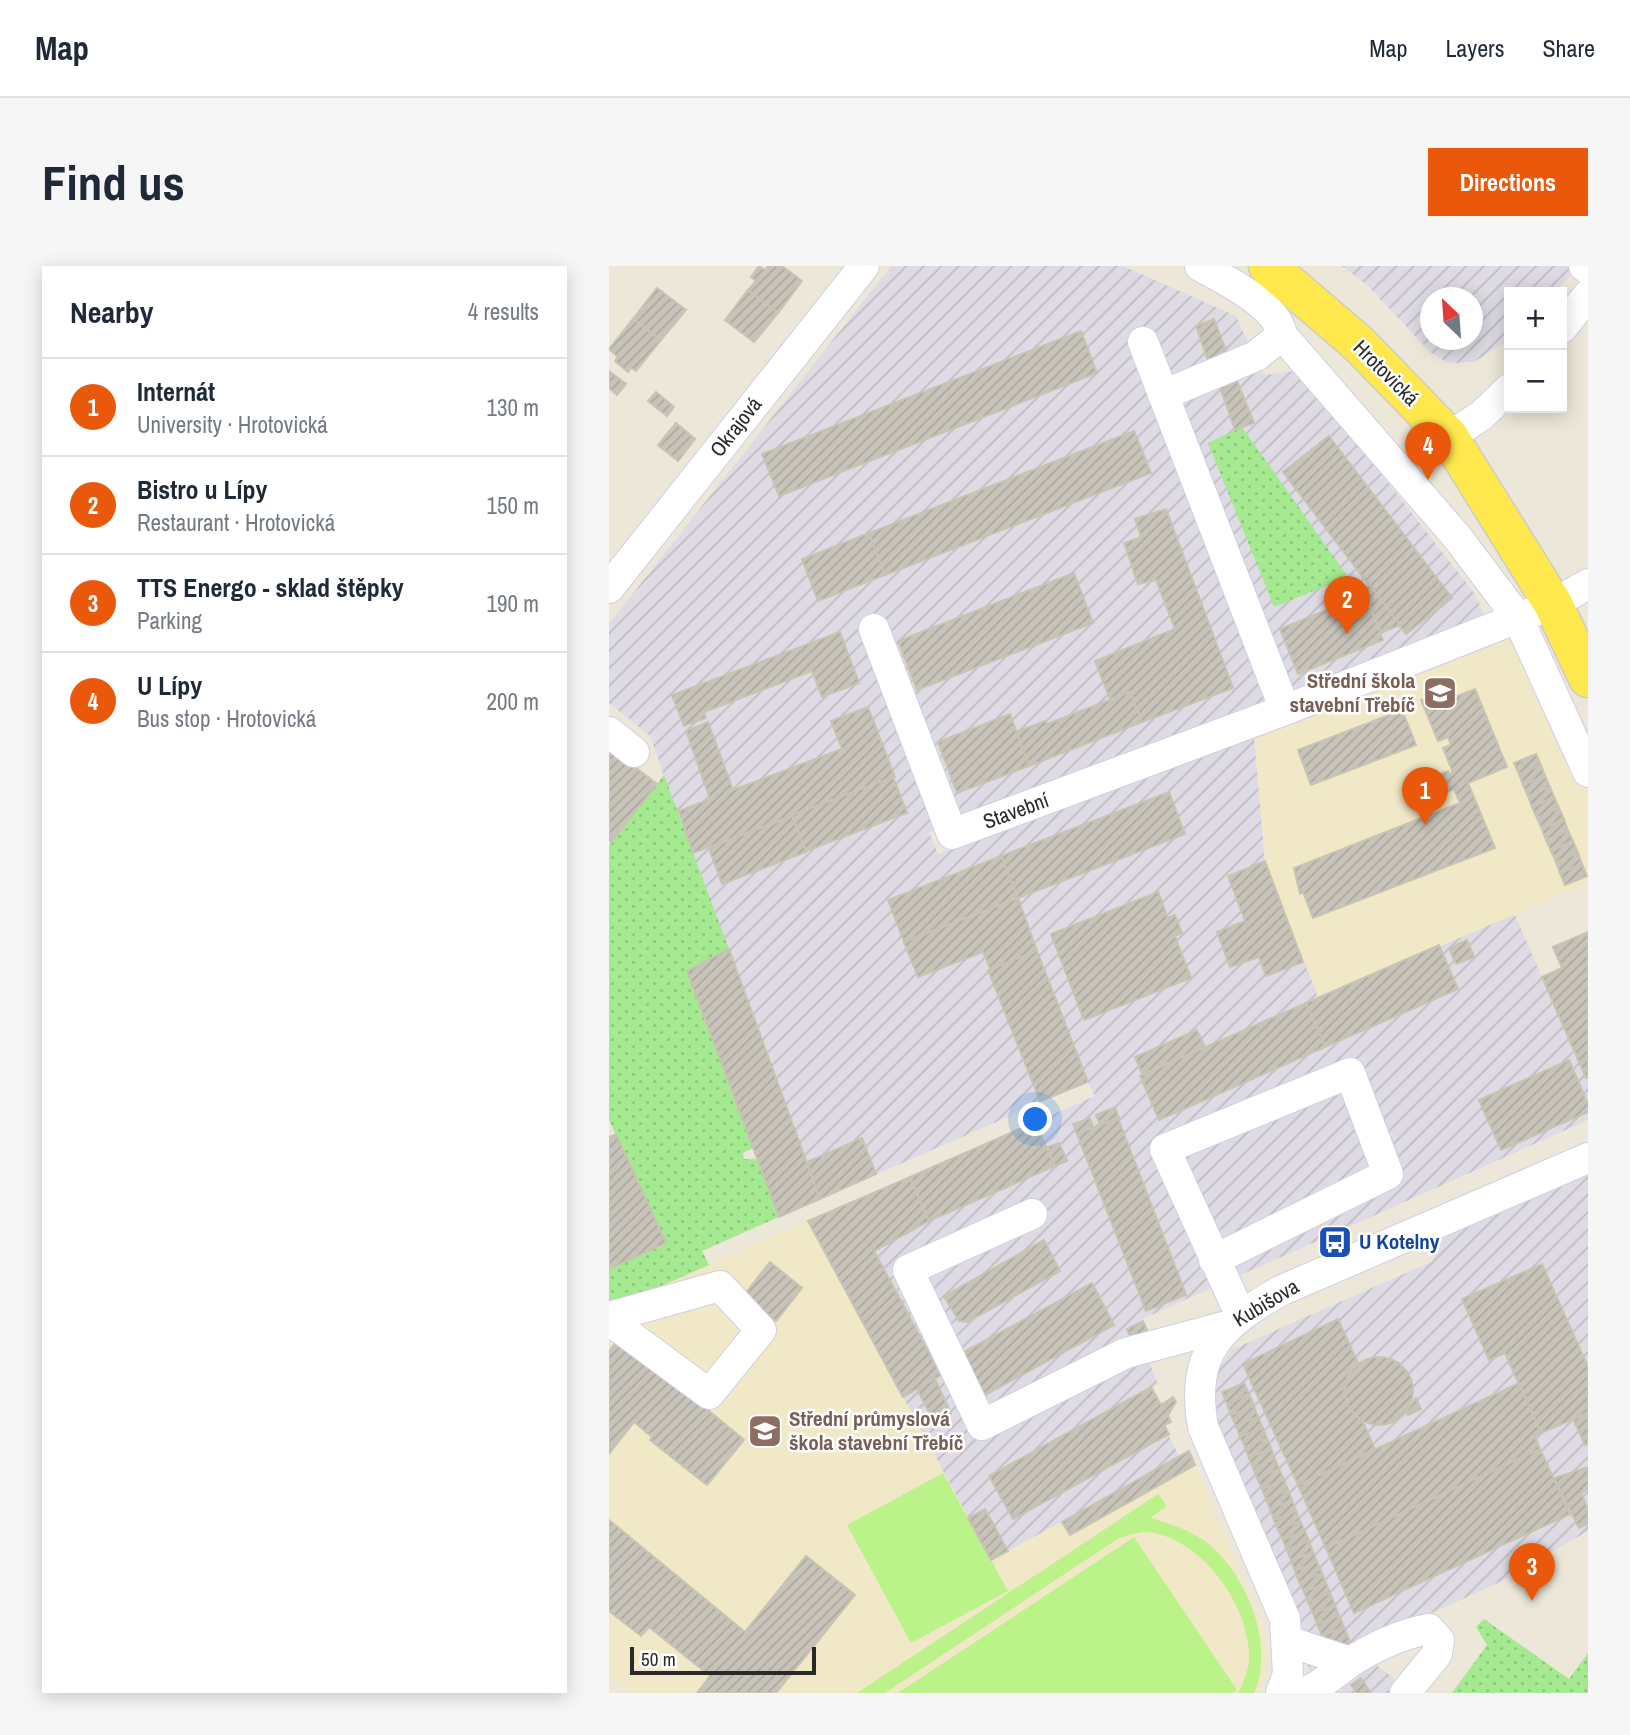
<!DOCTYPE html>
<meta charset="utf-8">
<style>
:root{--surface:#fff;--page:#f6f6f7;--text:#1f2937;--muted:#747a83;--line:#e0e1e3;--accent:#ea580c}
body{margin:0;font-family:"Archivo Narrow",sans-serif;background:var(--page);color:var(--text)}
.controls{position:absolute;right:21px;top:21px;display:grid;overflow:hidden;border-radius:0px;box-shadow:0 4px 18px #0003}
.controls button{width:63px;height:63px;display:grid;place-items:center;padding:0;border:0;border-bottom:2px solid var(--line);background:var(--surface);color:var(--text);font:35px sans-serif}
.compass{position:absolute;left:811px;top:21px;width:63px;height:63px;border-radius:50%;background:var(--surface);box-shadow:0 4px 18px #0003;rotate:335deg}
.scale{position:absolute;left:21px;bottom:18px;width:186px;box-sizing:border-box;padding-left:7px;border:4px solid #292929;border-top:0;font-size:19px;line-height:24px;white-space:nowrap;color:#292929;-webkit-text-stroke:5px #fff;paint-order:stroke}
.you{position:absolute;left:427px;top:854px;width:24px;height:24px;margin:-18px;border:5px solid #fff;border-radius:50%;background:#1a73e8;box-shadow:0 0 0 10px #1a73e833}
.badge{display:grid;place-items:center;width:46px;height:46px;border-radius:50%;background:var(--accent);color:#fff;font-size:23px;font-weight:700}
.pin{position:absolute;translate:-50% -58px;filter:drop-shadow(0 2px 4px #0008)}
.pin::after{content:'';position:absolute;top:37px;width:24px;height:21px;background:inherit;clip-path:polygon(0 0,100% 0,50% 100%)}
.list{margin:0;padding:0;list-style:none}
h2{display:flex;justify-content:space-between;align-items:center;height:91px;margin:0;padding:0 28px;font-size:30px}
h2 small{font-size:23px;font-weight:400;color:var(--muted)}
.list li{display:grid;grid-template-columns:46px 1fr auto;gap:21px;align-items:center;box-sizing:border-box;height:98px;padding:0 28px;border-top:2px solid var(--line)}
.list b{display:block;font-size:26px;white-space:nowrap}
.list p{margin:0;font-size:23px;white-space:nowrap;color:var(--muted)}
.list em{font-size:23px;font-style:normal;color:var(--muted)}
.map{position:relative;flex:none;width:979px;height:1427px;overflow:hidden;border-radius:0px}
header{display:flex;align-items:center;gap:42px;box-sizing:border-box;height:98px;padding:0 35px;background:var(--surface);border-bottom:2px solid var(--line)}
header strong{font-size:33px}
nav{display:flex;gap:38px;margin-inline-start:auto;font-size:24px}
.intro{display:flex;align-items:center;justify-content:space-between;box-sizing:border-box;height:168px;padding:0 42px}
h1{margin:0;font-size:49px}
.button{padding:18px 32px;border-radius:0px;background:var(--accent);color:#fff;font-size:24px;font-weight:700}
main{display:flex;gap:42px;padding:0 42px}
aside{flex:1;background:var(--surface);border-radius:0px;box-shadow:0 4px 18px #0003}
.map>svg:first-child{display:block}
.industrial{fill:url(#industrial-furrows);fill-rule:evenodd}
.education{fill:#f1e8c7}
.grass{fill:url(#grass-dots)}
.pitch{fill:#bbf28a}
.building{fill:url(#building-hatch);stroke:#c8c3b3;stroke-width:2}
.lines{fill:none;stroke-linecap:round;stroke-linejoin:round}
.minor-casing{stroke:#ced0e4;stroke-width:32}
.major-casing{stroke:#ccc;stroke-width:41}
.minor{stroke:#fff;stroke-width:30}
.major{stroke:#fee84d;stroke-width:38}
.labels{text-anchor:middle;stroke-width:5;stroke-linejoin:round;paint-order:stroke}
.street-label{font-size:21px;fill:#292929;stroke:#fff}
.education-label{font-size:21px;font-weight:bold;fill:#785e54;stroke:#fff;text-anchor:end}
.transit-label{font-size:21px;font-weight:bold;fill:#164399;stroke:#fff;text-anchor:start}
</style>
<header>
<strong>Map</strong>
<nav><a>Map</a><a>Layers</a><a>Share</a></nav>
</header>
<div class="intro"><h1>Find us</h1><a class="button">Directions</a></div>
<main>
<aside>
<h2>Nearby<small>4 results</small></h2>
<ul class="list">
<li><span class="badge">1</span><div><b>Internát</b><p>University · Hrotovická</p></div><em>130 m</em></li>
<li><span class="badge">2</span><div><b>Bistro u Lípy</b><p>Restaurant · Hrotovická</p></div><em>150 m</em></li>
<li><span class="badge">3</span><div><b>TTS Energo - sklad štěpky</b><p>Parking</p></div><em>190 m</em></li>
<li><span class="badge">4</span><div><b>U Lípy</b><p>Bus stop · Hrotovická</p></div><em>200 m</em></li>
</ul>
</aside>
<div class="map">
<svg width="979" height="1427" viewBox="0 0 979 1427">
<defs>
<pattern id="industrial-furrows" width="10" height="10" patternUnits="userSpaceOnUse" patternTransform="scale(1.75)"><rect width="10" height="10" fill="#dfdbe4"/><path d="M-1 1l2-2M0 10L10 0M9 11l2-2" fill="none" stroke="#bfbcc4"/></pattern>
<pattern id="grass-dots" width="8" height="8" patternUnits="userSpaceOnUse" patternTransform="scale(1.75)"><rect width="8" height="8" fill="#a5e990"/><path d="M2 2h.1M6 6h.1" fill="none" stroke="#8ec87c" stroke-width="1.8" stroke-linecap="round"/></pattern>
<pattern id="building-hatch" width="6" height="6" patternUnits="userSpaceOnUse" patternTransform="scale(1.75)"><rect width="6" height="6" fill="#c8c3b9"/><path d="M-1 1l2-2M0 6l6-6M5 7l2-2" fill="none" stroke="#aca89f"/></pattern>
</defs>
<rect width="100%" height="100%" fill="#ede7d9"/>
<g class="industrial">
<path d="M282,0H514L627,50L651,104L656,109L691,104L866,328L876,351L320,566L329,588L645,469L656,595L709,731L905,647L979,816V854L533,1053L544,1077L534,1082L549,1118L543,1122L552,1138L564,1131L567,1136L559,1149L562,1156L555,1160L570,1190L580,1185L586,1199L461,1269L453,1256L382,1294L199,955L486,830L479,816L170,951L78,705L82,587L41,470L0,437V358Z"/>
<path d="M733,0H969L947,26H900V74L865,96L839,97L821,86L759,20ZM822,32H864V74H822Z"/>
<path d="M979,904V1265L891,1316L745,1382L804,1427H684L701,1405L606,1165L604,1112L622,1084L824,995L829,977L846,962Z"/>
</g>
<g class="education">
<path d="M907,368L979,523V617L710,732L656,595L645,469Z"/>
<path d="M199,955L382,1294L453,1256L461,1268L586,1199L656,1369L659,1390L656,1413L649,1427H24L0,1409V1043Z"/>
</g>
<g class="grass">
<path d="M633,161L739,311L665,341L599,177Z"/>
<path d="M55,509L120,683L78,706L144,882L134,887L135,893H148L170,951L93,985L100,999L0,1043V1003L57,977L0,854V579Z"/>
<path d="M875,1353L960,1413L979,1387V1427H843L878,1379L867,1361Z"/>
</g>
<g class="pitch">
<path d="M334,1207L399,1325L302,1377L238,1259Z"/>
<path d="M549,1228L558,1240L541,1252C562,1258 584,1265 601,1279C639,1312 666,1379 645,1427H629C635,1415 640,1404 640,1391C641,1339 591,1270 537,1266C528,1266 519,1270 510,1272L276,1427H248Z"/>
<path d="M525,1271L628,1424L624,1427H289Z"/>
</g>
<g class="building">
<path d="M150,0L156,4L159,0H173L193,15L169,47L139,24L147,15L142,11Z"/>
<path d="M48,22L77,44L52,74L24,53Z"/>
<path d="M139,24L169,47L145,76L116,54Z"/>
<path d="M24,53L52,74L27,105L22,102L19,106L6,95L9,91L0,83Z"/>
<path d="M605,53L620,93L601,100L587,60Z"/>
<path d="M472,65L488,107L170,230L153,188Z"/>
<path d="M0,105L17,118L8,129L0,122Z"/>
<path d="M628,115L645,157L626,164L611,121Z"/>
<path d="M47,126L65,141L58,150L39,135Z"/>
<path d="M67,157L86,173L69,195L49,179Z"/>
<path d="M525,165L542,207L276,309L260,267Z"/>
<path d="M720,170L843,332L797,368L674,206Z"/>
<path d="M557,243L624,422L533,456L521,426L501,433L486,395L566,363L547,314L529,318L515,277L532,271L526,253Z"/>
<path d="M260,267L276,309L209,335L193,293Z"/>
<path d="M465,307L484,357L308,424L289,375Z"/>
<path d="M761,319L791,359L772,367L753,322Z"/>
<path d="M756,328L774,374L689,408L671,363Z"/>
<path d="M231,366L250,417L213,431L203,405L95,446L97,452L75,460L63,429Z"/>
<path d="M866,423L898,501L859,517L886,582L704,652L694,626L691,628L685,602L851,537L845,523L834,528L826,510L839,505L840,508L844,507L834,482L842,479L839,471L829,475L812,434L839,424L843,432Z"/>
<path d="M521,426L533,456L420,500L407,466L436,455L438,458Z"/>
<path d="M259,441L286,511L84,587L70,545L101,533L77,465L99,456L124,524L233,483L222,455Z"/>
<path d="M793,444L807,479L702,519L689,484Z"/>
<path d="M401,448L420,500L348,527L329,476Z"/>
<path d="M0,481L48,518L2,576L0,575Z"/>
<path d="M927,488L932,499L910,508L905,497Z"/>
<path d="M932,499L936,510L914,519L910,508Z"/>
<path d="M936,510L941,521L919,530L914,519Z"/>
<path d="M284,511L298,547L197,585L183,549Z"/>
<path d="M941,521L945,531L923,541L919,530Z"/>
<path d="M560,526L576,568L409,632L392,590Z"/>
<path d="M945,531L950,542L928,552L923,541Z"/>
<path d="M950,542L955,553L933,563L928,552Z"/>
<path d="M183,550L197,586L113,618L100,582Z"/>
<path d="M955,553L959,565L937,574L933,563Z"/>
<path d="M959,565L964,575L942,585L937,574Z"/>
<path d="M964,575L969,587L947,596L942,585Z"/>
<path d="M969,587L973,598L951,607L947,596Z"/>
<path d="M392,590L409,632L295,676L279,634Z"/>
<path d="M656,595L694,696L657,710L650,691L621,701L608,666L636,655L619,610Z"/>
<path d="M973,598L978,610L956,619L951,607Z"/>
<path d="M549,626L559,652L566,649L573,667L566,670L582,712L475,754L442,668Z"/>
<path d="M409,632L428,685L381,703L374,686L309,711L295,676Z"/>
<path d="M979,666V812H977L933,711L953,702L944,681Z"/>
<path d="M858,674L865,691L847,698L840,682Z"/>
<path d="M830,679L849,723L716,781L697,737Z"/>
<path d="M120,683L211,933L170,951L78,705Z"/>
<path d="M428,685L479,816L431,835L379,704Z"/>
<path d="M697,737L716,781L550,854L531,810Z"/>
<path d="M588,764L596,781L533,808L526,791Z"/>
<path d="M960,794L979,838V846L892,884L870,834Z"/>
<path d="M506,841L510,852L491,859L487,849Z"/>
<path d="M481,852L484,861L468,868L464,858Z"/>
<path d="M509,852L577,1029L537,1045L468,868Z"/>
<path d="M426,856L446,900L320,955L301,911Z"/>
<path d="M7,868L57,977L0,1003V871Z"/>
<path d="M253,872L267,908L211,933L198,896Z"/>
<path d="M450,877L458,895L446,900L439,881Z"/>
<path d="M301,911L320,955L265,985L332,1109L294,1131L199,955Z"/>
<path d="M435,974L451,1005L358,1056L350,1055L335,1030Z"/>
<path d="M161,996L193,1022L167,1055L135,1029Z"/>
<path d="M933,998L979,1101V1147L932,1167L896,1087L880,1094L853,1033Z"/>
<path d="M483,1017L505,1059L376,1129L353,1087Z"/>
<path d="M729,1053L749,1097L738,1111L735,1124L738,1136L753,1154L766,1183L689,1219L634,1098Z"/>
<path d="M534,1055L544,1077L527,1084L518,1063Z"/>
<path d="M11,1071L135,1174L98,1219L41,1174L43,1171L25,1156L0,1188V1085Z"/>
<circle cx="770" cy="1125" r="34"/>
<path d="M326,1113L342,1147L325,1156L308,1123Z"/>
<path d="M635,1117L640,1128L618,1138L613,1126Z"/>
<path d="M910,1117L932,1167L926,1170L931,1183L717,1282L689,1219Z"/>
<path d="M542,1121L552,1139L564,1131L567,1136L559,1149L562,1156L555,1159L560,1168L404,1253L380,1210Z"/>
<path d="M640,1128L645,1140L622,1149L618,1138Z"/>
<path d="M807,1132L812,1143L799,1149L797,1146Z"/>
<path d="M645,1140L649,1151L627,1160L622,1149Z"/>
<path d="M979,1147V1178L976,1179L964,1153Z"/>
<path d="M649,1151L654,1162L631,1171L627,1160Z"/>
<path d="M654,1162L658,1172L636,1181L631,1171Z"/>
<path d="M658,1172L662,1182L640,1192L636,1181Z"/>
<path d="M662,1182L666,1193L644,1202L640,1192Z"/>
<path d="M931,1183L961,1248L745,1347L717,1282Z"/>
<path d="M580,1185L586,1199L461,1269L453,1256Z"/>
<path d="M666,1193L670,1203L648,1212L644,1202Z"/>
<path d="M979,1201V1224L972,1227L979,1243V1258L970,1262L945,1212Z"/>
<path d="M670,1203L675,1214L653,1223L648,1212Z"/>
<path d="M675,1214L679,1224L657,1233L653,1223Z"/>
<path d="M679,1224L683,1234L661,1243L657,1233Z"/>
<path d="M683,1234L687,1245L665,1254L661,1243Z"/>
<path d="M376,1243L399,1285L382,1294L359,1252Z"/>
<path d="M687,1245L691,1255L669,1264L665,1254Z"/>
<path d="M0,1254L136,1366L197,1290L246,1329L167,1427H88L101,1410L40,1361L32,1370L0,1345Z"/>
<path d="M691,1255L696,1265L674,1274L669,1264Z"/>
<path d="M696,1265L700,1275L678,1284L674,1274Z"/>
<path d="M700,1275L704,1286L682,1295L678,1284Z"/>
<path d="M704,1286L708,1296L686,1305L682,1295Z"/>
<path d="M708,1296L713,1307L690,1316L686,1305Z"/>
<path d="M713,1307L717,1317L695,1326L690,1316Z"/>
<path d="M717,1317L721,1327L699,1336L695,1326Z"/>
<path d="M721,1327L726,1339L704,1347L699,1336Z"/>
<path d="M726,1339L730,1350L708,1358L704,1347Z"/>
<path d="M730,1350L735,1361L713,1370L708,1358Z"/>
<path d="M735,1361L744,1383L719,1384L713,1370Z"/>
<path d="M752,1412L762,1427H748L742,1419Z"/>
</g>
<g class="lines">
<g class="minor-casing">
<g id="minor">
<path d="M975,0L979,3"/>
<path d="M953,62L979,29"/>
<path d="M673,69L848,271L909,352L979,506"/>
<path d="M534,76L676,444"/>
<path d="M554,129L647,90L673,69C669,39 616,14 591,0"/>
<path d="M840,171L873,149L900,123"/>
<path d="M0,322L255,0"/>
<path d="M265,363L343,568L676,444L944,338L979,318"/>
<path d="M0,466L25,486"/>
<path d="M423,948L299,1004L373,1159L517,1087L618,1060"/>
<path d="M605,994L779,908L741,807L556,883L631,1048"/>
<path d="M0,1051L111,1020L152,1064L100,1128L0,1054"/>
<path d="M678,1375L741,1396"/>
<path d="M672,1427L679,1408L676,1353L594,1161C581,1086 611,1060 671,1025L979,892"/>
<path d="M695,1427C713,1420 725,1407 740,1397C764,1381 793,1368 820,1363L830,1374L828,1388L796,1427"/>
</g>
</g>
<g class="major-casing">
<path id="major" d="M659,0L750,78L840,171L944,338L979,412"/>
</g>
<use href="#minor" class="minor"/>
<use href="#major" class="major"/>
</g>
<defs>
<g id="school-square" transform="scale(1.75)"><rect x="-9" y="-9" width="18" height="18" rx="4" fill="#8d6e63" stroke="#fff"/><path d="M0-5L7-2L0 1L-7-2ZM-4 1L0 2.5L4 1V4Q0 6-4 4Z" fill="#fff"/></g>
<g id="bus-square" transform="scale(1.75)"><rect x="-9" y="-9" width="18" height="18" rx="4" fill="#1a4fb4" stroke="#fff"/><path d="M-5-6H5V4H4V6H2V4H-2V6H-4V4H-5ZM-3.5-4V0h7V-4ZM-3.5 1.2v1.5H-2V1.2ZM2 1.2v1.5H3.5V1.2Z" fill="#fff"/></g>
<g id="university-square" transform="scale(1.75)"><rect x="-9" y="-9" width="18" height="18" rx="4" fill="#8d6e63" stroke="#fff"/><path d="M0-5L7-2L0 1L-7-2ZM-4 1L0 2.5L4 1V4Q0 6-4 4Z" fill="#fff"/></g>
</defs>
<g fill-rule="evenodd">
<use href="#school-square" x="831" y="427"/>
<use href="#bus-square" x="726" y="976"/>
<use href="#university-square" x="156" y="1165"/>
</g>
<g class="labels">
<g class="street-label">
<text transform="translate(777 107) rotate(45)" y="7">Hrotovická</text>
<text transform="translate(127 161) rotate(-52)" y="7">Okrajová</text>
<text transform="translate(407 545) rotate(-20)" y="7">Stavební</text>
<text transform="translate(657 1037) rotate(-31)" y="7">Kubišova</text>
</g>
<g class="education-label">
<text x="806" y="422">Střední škola<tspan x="806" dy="24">stavební Třebíč</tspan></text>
<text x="180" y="1160" text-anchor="start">Střední průmyslová<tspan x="180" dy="24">škola stavební Třebíč</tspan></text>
</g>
<g class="transit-label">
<text x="750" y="983">U Kotelny</text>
</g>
</g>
</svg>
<div class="controls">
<button>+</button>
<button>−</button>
</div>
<svg class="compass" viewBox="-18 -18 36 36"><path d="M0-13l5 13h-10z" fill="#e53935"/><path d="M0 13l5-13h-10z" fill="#747a83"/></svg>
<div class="scale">50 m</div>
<div class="you"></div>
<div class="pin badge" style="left:816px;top:559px">1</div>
<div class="pin badge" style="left:738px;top:368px">2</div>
<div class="pin badge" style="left:923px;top:1335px">3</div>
<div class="pin badge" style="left:819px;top:214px">4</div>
</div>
</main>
